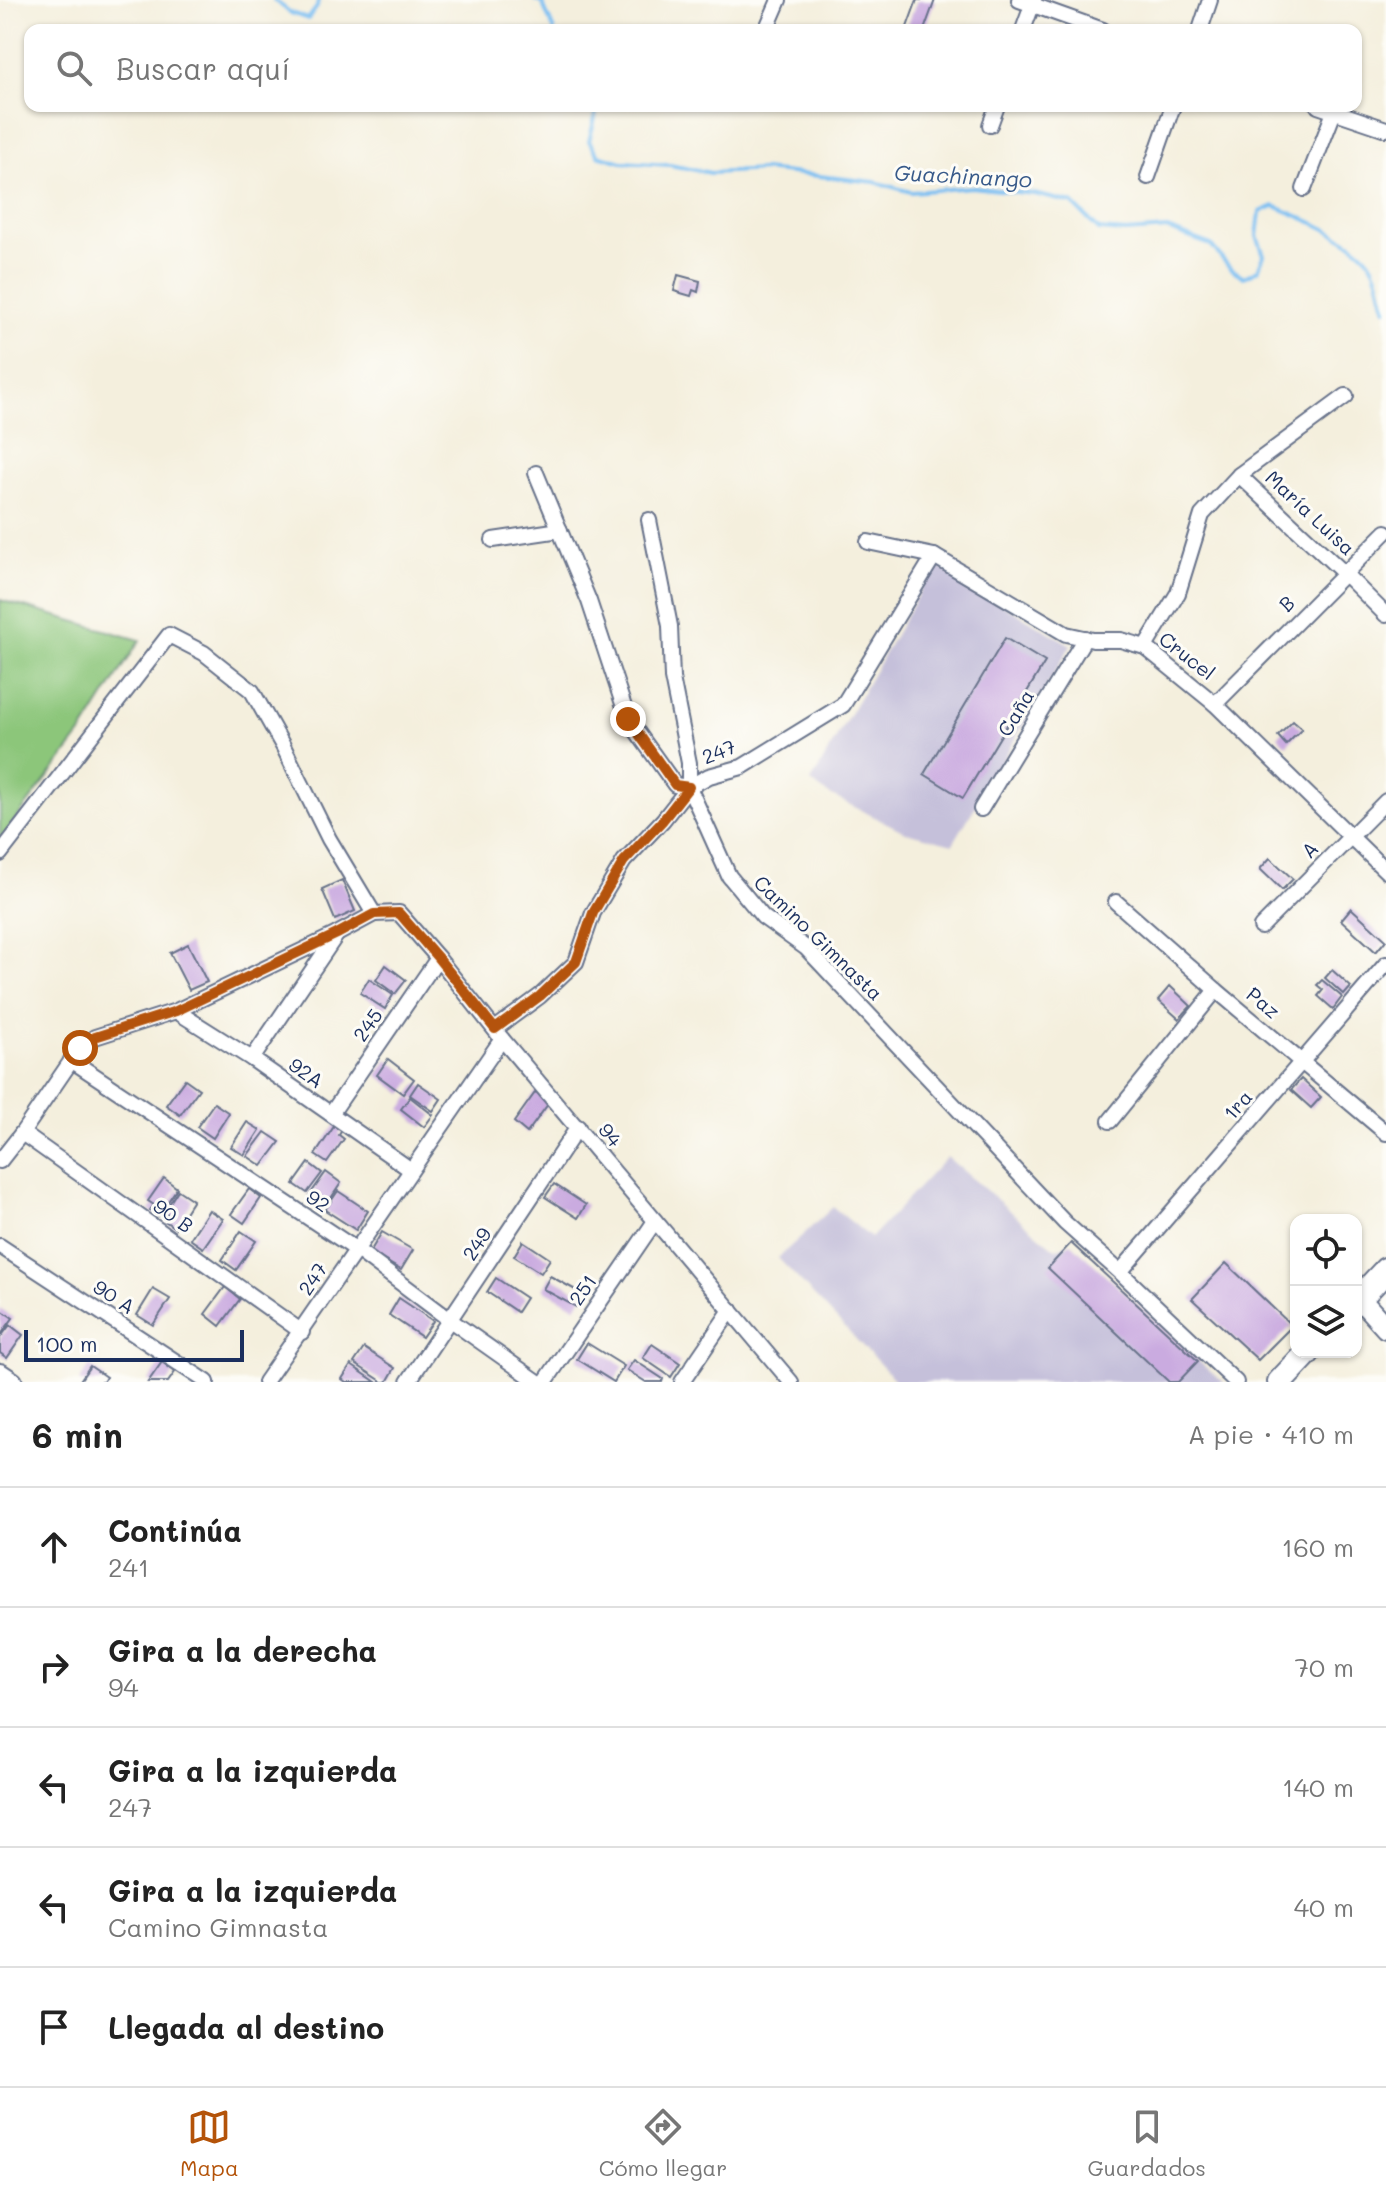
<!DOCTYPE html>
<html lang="es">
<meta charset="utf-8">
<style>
:root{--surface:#fff;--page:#f6f6f6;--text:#222;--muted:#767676;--line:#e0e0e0;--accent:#b45309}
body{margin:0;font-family:Mali,sans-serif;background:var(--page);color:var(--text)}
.controls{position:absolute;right:24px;bottom:24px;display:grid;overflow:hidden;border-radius:16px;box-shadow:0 2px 6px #0004}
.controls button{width:72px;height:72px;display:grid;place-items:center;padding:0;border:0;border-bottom:2px solid var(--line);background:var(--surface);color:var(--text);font:40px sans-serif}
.scale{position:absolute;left:24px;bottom:20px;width:220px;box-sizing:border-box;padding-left:8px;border:4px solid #1b2f5e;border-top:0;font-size:22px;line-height:28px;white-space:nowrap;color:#1b2f5e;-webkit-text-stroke:6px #fdfcf7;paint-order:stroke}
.stop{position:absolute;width:24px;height:24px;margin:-18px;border:6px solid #b45309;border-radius:50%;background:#fff}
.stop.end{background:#b45309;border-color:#fff;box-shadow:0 2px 8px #0008}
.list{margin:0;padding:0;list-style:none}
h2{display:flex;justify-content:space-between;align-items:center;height:104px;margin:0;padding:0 32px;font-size:34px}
h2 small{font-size:26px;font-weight:400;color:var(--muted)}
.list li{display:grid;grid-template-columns:52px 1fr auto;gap:24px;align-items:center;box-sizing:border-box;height:120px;padding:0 32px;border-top:2px solid var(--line)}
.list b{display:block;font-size:30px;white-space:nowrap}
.list p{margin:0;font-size:26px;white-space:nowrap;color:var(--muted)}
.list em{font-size:26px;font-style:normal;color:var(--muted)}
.icon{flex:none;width:44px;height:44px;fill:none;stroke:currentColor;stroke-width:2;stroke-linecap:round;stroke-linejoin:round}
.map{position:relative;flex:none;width:1386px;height:1382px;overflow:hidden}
.search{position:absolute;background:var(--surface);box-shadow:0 2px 6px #0004;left:24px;right:24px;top:24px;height:88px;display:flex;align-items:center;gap:20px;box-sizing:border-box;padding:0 28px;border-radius:16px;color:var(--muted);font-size:30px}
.sheet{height:704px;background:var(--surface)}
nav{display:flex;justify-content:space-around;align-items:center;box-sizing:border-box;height:112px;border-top:2px solid var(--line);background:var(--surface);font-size:22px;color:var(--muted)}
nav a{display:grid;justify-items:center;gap:4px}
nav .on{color:var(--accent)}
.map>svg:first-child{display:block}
.industrial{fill:#c5c0da}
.green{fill:#8cc67a;stroke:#547a6c;stroke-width:2}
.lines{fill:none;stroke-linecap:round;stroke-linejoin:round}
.stream{stroke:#7bbff2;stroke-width:4}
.building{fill:#caabe0}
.street-casing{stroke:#67728a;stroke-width:18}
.secondary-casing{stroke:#67728a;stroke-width:24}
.primary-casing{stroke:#67728a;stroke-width:28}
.street{stroke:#fff;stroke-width:14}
.secondary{stroke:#fff;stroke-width:20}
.primary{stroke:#fff;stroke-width:24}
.route{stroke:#b45309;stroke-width:10}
.labels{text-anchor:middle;stroke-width:6;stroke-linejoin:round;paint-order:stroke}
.street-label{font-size:20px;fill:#1b2f5e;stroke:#fdfcf7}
.water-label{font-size:22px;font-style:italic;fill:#385a8a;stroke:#fdfcf7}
</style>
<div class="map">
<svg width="1386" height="1382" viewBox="0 0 1386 1382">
<rect width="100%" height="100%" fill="#fdfcf7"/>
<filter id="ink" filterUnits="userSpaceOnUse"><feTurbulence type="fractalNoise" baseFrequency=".0125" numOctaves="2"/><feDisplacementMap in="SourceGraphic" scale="16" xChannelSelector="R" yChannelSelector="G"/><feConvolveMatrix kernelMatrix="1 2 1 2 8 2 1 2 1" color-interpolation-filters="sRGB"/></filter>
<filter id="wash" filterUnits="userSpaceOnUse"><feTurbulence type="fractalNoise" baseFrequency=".006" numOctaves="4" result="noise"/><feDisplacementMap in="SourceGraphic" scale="32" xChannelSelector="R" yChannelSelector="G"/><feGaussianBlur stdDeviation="1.8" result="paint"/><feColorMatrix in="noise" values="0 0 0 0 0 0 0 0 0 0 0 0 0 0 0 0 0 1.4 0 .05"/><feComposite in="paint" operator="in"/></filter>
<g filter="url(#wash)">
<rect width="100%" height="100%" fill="#f4efdd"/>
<g class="industrial">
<path d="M935,565L1071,645L953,844L905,832L828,794L811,782Z"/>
<path d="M947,1157L1055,1249L1071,1243L1198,1361L1224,1382H897L778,1258L833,1207L871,1238Z"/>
</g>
<path class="green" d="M0,600L140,640L81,734L0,840Z"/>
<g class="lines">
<g class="stream">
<path d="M274,0L291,13L308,19L317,7L318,0"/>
<path d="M535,0L542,3L554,30"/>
<path d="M593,106L596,114L589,141L598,155L622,162L670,165L711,173L763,170L875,182L911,192L972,187L1034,194L1072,203L1099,230L1126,232L1167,229L1211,245L1230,268L1244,277L1258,270L1264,255L1257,236L1260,212L1274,206C1299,216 1350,237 1367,257C1380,272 1380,293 1386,309"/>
</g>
</g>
<g id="blocks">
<g class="building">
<path d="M917,0H935L924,30H906Z"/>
<path d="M678,275L700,281L698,292L693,290L691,296L674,291Z"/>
<path d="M1005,638L1045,662L963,798L924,774Z"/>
<path d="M1293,721L1302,729L1286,745L1278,736Z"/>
<path d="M1270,858L1293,879L1282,890L1260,869Z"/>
<path d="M342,880L355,911L335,920L322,889Z"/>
<path d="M1351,908L1386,940L1376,952L1341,920Z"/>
<path d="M188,944L207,982L189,990L170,953Z"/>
<path d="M386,965L406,980L395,994L376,980Z"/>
<path d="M1332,970L1351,987L1344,995L1325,978Z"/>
<path d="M369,979L393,995L385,1009L360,993Z"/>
<path d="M1322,980L1342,997L1333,1009L1318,996L1323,990L1317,985Z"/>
<path d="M1170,986L1191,1006L1179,1019L1158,1000Z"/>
<path d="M388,1059L414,1079L403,1094L377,1075Z"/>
<path d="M185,1079L199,1089L180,1115L166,1105Z"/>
<path d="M1301,1079L1321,1097L1311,1108L1291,1090Z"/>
<path d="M418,1083L441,1099L433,1111L410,1095Z"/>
<path d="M537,1090L548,1104L527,1133L514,1122Z"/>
<path d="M410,1097L433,1115L424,1127L401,1109Z"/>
<path d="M214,1103L229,1113L213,1138L197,1127Z"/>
<path d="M247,1122L260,1130L244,1155L231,1147Z"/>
<path d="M335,1125L342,1130L339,1135L344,1139L327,1163L315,1155Z"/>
<path d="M265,1132L280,1142L262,1166L247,1156Z"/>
<path d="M309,1163L322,1173L307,1193L294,1184Z"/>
<path d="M326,1172L341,1183L325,1207L309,1196Z"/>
<path d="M164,1178L177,1188L158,1216L150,1210L154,1205L148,1201Z"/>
<path d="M554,1184L586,1205L578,1218L545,1197Z"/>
<path d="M249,1189L261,1198L244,1223L231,1214Z"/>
<path d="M178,1190L193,1200L175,1228L165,1221L169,1216L164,1212Z"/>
<path d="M338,1191L368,1211L356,1230L325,1210Z"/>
<path d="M209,1210L223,1219L203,1248L190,1239Z"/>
<path d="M241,1231L256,1241L236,1270L222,1260Z"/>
<path d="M382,1232L413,1250L401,1270L370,1252Z"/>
<path d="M523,1241L550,1259L541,1273L514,1256Z"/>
<path d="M1071,1243L1198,1361L1178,1382H1169L1048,1268Z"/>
<path d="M1226,1263L1292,1326L1258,1360L1192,1299Z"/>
<path d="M550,1276L583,1294L576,1307L543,1289Z"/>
<path d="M496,1278L526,1298L517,1312L487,1292Z"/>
<path d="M225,1287L240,1299L220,1326L205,1314Z"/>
<path d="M153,1289L170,1299L153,1325L137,1315Z"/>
<path d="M399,1298L433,1321L422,1337L389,1315Z"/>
<path d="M0,1309L13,1318L0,1336Z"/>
<path d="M10,1325L23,1335L7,1358L0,1353V1338Z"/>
<path d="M587,1343L624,1366L614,1382L577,1359Z"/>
<path d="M652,1344L680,1363L671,1377L643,1358Z"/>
<path d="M364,1348L395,1368L387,1382H383L354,1363Z"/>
<path d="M634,1360L663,1379L662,1382H646L627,1370Z"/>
<path d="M162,1362L175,1372L168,1382H148Z"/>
<path d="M351,1365L376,1382H346L342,1379Z"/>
<path d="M90,1366L106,1377L103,1382H79Z"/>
</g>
</g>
</g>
<g filter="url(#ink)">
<use href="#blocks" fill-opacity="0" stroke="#67728a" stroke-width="2"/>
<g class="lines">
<g class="street-casing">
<g id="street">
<path d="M1019,0L1103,30"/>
<path d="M766,30L779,0"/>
<path d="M1023,30L1034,0"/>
<path d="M1200,30L1210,0"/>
<path d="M1318,106L1386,129"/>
<path d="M990,125L997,106"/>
<path d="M1148,177L1173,106"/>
<path d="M1304,189L1334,112"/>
<path d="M536,473L589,601L628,719L675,785L689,787L729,876L763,917L806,948L1065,1223L1120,1272L1236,1382"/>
<path d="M1239,475L1345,574L1386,615"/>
<path d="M649,520L670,626L672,678L689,763V787"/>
<path d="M493,540L560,530"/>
<path d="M868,542L934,556L1066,634L1093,640H1121L1145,647L1215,704L1386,871"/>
<path d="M1145,647L1178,593L1202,515L1239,475L1346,396"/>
<path d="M1215,704L1386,532"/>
<path d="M981,809L1085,638"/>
<path d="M0,854L169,635L204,653L252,691L283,746L329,839L374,914"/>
<path d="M1116,902L1216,990L1386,1133"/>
<path d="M1261,927L1386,801"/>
<path d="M176,1011L252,1059L411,1170"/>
<path d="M495,1029L540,996L576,962L593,913L624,861L663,820L689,787L709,776L742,767L843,705L934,556"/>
<path d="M252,1059L337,934"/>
<path d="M71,1060L357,1250L450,1320L538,1382"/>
<path d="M331,1114L438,958"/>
<path d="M1110,1121L1216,990"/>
<path d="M22,1133L302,1332"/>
<path d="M0,1161L22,1133L80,1048L95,1037L176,1011L337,934L374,914L399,913L438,958L502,1039L791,1382"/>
<path d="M0,1246L207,1382"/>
<path d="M1120,1272L1386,964"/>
<path d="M265,1382L502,1039"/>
<path d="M408,1382L578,1127"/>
<path d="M545,1382L655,1221"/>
<path d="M682,1382L731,1310"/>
</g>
</g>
<g class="secondary-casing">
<g id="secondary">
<path d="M1359,1298L1386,1328"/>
<path d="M0,1374L12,1382"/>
</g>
</g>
<g class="primary-casing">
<g id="primary">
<path d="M1356,1302L1386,1270"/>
<path d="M1280,1382L1308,1352"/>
</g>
</g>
<use href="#street" class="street"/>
<use href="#secondary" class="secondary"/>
<use href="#primary" class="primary"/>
</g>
</g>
<g class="lines" filter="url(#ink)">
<path class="route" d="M80,1048L95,1037L176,1011L337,934L374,914L399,913L438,958L495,1029L540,996L576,962L593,913L624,861L663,820L689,787L675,785L628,719"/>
</g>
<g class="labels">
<g class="street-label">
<text transform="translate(1310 513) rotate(43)" y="7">María Luisa</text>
<text transform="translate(1287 604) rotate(-45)" y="7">B</text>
<text transform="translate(1187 656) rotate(38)" y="7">Crucel</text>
<text transform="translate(1016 713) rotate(-59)" y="7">Caña</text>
<text transform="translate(719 752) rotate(-22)" y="7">247</text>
<text transform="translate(1310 850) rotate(-45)" y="7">A</text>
<text transform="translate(818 938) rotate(44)" y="7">Camino Gimnasta</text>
<text transform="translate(1263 1003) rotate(40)" y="7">Paz</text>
<text transform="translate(368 1025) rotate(-55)" y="7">245</text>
<text transform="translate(306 1073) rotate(35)" y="7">92A</text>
<text transform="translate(1238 1105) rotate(-49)" y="7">1ra</text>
<text transform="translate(610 1135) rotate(51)" y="7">94</text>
<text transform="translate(318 1201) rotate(34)" y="7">92</text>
<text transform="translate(173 1216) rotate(35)" y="7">90 B</text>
<text transform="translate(477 1244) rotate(-57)" y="7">249</text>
<text transform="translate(313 1279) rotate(-56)" y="7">247</text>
<text transform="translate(583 1290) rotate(-56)" y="7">251</text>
<text transform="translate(114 1297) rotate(33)" y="7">90 A</text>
</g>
<g class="water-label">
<text transform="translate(963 176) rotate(3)" y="8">Guachinango</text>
</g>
</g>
</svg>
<div class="controls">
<button><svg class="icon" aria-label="locate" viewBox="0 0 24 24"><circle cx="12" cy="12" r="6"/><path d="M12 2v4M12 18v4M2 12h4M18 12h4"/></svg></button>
<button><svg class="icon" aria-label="layers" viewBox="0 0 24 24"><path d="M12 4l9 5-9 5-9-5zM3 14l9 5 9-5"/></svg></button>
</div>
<div class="scale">100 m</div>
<div class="stop" style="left:80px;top:1048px"></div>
<div class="stop end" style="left:628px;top:719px"></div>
<div class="search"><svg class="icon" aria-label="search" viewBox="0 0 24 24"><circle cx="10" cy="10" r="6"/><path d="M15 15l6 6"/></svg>Buscar aquí</div>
</div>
<section class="sheet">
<h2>6 min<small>A pie · 410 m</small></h2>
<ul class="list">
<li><svg class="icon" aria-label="ahead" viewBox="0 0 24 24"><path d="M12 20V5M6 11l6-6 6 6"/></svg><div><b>Continúa</b><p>241</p></div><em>160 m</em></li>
<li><svg class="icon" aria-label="right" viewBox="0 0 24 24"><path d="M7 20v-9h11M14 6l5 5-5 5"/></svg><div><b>Gira a la derecha</b><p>94</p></div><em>70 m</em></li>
<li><svg class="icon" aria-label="left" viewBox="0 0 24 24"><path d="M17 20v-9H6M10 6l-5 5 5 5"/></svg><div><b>Gira a la izquierda</b><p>247</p></div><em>140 m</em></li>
<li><svg class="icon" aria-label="left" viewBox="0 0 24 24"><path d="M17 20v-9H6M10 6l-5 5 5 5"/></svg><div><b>Gira a la izquierda</b><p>Camino Gimnasta</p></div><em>40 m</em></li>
<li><svg class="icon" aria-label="arrive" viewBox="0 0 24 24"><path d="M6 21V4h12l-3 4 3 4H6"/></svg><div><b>Llegada al destino</b></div></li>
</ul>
</section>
<nav>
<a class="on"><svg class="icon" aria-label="map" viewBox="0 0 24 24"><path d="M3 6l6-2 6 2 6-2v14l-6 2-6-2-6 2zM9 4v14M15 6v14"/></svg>Mapa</a>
<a><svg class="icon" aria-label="directions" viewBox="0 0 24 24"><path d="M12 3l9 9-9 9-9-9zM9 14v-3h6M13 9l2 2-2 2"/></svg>Cómo llegar</a>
<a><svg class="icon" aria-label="saved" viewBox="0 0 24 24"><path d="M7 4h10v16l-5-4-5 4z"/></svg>Guardados</a>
</nav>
